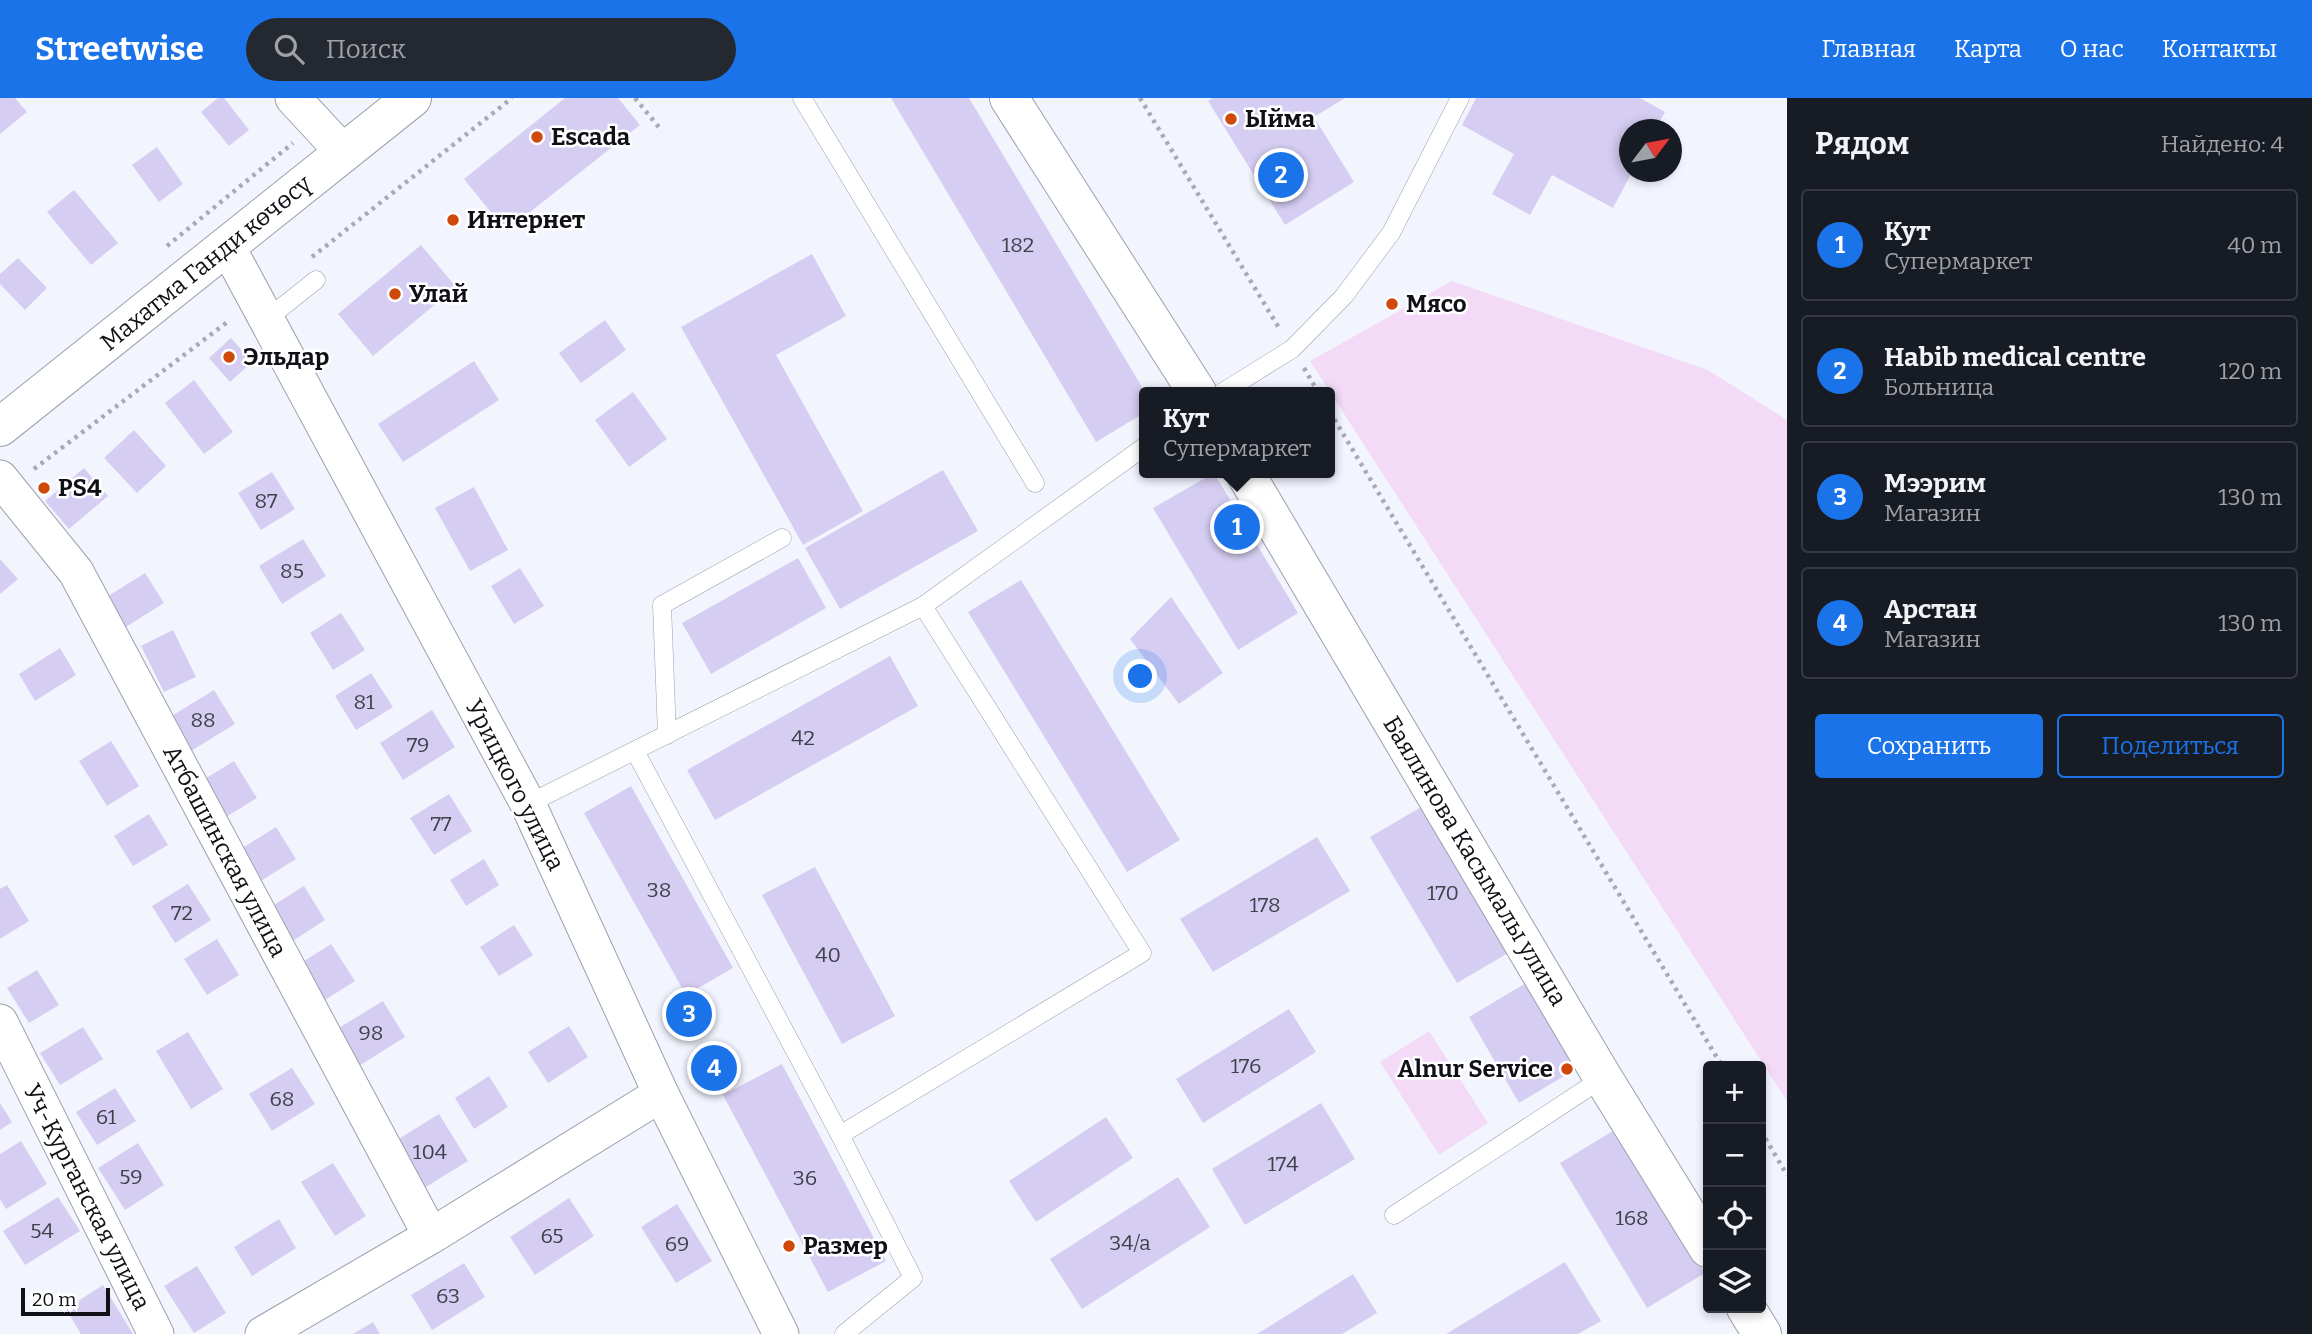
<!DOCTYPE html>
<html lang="ru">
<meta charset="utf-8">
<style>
:root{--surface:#171b24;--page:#242831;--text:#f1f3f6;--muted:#9ea1a6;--line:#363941;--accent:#1a73e8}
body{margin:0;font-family:Bitter,serif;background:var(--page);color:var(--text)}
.controls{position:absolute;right:21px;bottom:21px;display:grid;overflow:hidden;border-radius:7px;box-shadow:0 4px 10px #0003}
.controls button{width:63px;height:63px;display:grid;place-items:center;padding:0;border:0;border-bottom:2px solid var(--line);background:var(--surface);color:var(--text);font:35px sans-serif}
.compass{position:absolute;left:1619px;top:21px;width:63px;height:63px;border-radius:50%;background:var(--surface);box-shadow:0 4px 10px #0003;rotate:58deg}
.scale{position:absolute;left:21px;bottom:18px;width:89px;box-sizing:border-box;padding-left:7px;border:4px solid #101116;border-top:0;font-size:19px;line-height:24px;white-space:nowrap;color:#101116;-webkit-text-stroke:5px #fff;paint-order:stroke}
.you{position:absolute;left:1141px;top:579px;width:24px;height:24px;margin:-18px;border:5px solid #fff;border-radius:50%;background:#1a73e8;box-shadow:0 0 0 10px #1a73e833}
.badge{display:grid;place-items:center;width:46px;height:46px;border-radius:50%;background:var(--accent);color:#fff;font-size:23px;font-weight:700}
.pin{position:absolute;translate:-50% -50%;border:4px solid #fff;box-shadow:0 2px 7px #0006}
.popup{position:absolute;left:1139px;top:289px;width:196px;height:91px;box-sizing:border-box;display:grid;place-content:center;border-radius:7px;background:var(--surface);filter:drop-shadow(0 2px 5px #0005);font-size:23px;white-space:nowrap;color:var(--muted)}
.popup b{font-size:26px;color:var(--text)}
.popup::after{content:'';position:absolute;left:50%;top:100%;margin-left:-14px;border:14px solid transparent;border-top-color:var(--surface)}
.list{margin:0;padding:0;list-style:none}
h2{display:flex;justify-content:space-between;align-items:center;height:91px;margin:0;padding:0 28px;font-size:30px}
h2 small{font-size:23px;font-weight:400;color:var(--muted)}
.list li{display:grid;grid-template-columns:46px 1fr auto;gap:21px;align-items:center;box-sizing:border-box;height:112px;margin:0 14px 14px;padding:0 14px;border:2px solid var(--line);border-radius:7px}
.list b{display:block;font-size:26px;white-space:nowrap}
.list p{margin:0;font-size:23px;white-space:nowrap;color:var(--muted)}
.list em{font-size:23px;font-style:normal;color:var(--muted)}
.actions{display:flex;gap:14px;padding:21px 28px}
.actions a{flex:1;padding:16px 0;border:2px solid var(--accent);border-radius:7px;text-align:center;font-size:24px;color:var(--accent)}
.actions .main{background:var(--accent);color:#fff}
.icon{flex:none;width:38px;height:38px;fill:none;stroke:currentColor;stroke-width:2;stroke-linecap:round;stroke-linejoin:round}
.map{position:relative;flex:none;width:1787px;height:1236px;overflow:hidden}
header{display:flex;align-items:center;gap:42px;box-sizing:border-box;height:98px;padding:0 35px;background:var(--accent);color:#fff}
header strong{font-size:33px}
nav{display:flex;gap:38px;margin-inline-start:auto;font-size:24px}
.search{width:490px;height:63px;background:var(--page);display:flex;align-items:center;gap:18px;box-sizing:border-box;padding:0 24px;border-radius:38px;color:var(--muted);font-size:26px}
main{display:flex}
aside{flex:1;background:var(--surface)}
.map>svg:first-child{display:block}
.green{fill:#f3dbf7}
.building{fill:#d6cef2}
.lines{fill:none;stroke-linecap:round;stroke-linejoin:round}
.service-casing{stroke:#9ba0ac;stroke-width:19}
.minor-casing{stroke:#9ba0ac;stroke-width:37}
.secondary-casing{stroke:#9ba0ac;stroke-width:40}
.primary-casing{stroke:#9ba0ac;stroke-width:40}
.path{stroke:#a8abb2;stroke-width:4.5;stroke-dasharray:3.5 5;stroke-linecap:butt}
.service{stroke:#fff;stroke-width:18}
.minor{stroke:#fff;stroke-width:35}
.secondary{stroke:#fff;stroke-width:38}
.primary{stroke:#fff;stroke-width:38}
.poi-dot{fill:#cf490b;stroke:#fff;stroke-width:2.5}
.labels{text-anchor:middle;stroke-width:5;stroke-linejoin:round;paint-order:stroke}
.number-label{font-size:21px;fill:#42404d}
.poi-label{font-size:24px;font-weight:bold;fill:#101116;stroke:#fff;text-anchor:start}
.street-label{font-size:24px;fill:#101116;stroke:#fff}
</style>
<header>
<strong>Streetwise</strong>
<div class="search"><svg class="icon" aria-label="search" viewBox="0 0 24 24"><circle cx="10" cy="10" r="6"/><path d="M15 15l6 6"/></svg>Поиск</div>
<nav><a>Главная</a><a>Карта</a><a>О нас</a><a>Контакты</a></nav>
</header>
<main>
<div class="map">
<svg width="1787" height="1236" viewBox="0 0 1787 1236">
<rect width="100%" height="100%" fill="#f2f5fe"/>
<g class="green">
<path d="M1452,183L1708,272L1787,322V1003L1310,263Z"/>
<path d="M1429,933L1488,1025L1439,1057L1380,964Z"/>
</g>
<g class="building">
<path d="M0,0H15L27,14L0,36Z"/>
<path d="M218,0H224L249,32L229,48L201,14Z"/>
<path d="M565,0H618L640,27L506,133L464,81Z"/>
<path d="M891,0H969L1145,294L1144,315L1096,344Z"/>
<path d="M1213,0H1345L1314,19L1354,84L1285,127L1208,3Z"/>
<path d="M1476,0H1640L1665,14L1655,32H1630V74H1632L1613,110L1552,77L1530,117L1492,96L1514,56L1462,27Z"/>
<path d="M157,49L183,86L159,104L132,67Z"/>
<path d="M74,92L118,145L91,167L47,114Z"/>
<path d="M421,147L456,189L373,258L338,216Z"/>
<path d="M812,156L846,218L776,257L863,413L803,447L681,229Z"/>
<path d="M18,160L47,190L25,212L0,186V176Z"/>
<path d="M605,222L626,252L581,285L559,255Z"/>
<path d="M231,240L252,264L230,284L209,260Z"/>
<path d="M474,263L499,302L403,364L378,326Z"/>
<path d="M194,282L233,334L204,356L165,305Z"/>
<path d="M633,294L667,341L629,369L595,322Z"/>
<path d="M134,332L166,368L137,395L104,360Z"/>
<path d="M84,370L108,398L69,431L45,403Z"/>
<path d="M943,372L978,433L840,511L805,450Z"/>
<path d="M272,374L295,411L261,432L238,395Z"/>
<path d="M1214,375L1298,515L1238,552L1153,410Z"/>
<path d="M474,389L508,452L470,473L435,410Z"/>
<path d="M303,441L326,478L282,506L259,468Z"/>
<path d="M798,460L826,510L711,576L682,525Z"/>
<path d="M0,461L18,481L0,496Z"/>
<path d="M520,470L544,508L514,526L491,488Z"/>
<path d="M145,475L164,505L121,532L102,502Z"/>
<path d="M1021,482L1180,742L1127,774L968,514Z"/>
<path d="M1171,499L1223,575L1179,606L1130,541Z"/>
<path d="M341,515L365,552L333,572L310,535Z"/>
<path d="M173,532L196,579L164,594L141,548Z"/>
<path d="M60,550L76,577L35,603L19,576Z"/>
<path d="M890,558L918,608L715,722L687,672Z"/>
<path d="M371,575L393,609L356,632L335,598Z"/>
<path d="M214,592L235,626L191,653L170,619Z"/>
<path d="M432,612L455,649L403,682L380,645Z"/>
<path d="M111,643L139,688L107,708L79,663Z"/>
<path d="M234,663L257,700L226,719L203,682Z"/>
<path d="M631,688L733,870L686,897L584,715Z"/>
<path d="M449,696L472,733L434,757L410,720Z"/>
<path d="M1428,705L1515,851L1457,885L1370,739Z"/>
<path d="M149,716L168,747L133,768L114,738Z"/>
<path d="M276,729L296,761L259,784L239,752Z"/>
<path d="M1317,739L1350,793L1213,874L1180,821Z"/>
<path d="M484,761L499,787L466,808L450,782Z"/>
<path d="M815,769L895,918L842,946L762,797Z"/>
<path d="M188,786L211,822L175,845L152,808Z"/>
<path d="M7,787L29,823L0,841V791Z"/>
<path d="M304,788L325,822L291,844L269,810Z"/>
<path d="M514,827L533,857L499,878L480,849Z"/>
<path d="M217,841L239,877L207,897L184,861Z"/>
<path d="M331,846L355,883L325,902L301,865Z"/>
<path d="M37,872L59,907L29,925L7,890Z"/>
<path d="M1526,885L1576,971L1519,1005L1469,919Z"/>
<path d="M383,903L405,939L359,968L337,931Z"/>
<path d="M1289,911L1316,954L1203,1025L1176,981Z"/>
<path d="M569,928L588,959L548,985L528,954Z"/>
<path d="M83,929L103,961L60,987L40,955Z"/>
<path d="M188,934L223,991L191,1011L156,953Z"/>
<path d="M782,966L886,1163L828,1194L723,997Z"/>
<path d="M292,970L315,1006L272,1033L249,996Z"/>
<path d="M489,978L508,1009L474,1031L455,1000Z"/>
<path d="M115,990L136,1023L97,1047L76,1014Z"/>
<path d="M0,1005L12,1024L0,1032Z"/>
<path d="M1321,1005L1355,1061L1245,1127L1212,1071Z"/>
<path d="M439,1016L468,1063L421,1092L392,1045Z"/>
<path d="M1106,1019L1133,1060L1036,1124L1009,1083Z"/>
<path d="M1618,1030L1705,1175L1647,1210L1560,1065Z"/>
<path d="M21,1043L47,1086L6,1111L0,1101V1056Z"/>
<path d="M138,1045L164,1087L125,1112L98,1070Z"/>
<path d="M333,1065L366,1118L335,1138L301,1084Z"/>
<path d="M1178,1079L1210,1129L1082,1211L1050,1161Z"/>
<path d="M58,1099L80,1133L25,1167L3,1133Z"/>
<path d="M569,1100L594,1138L535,1177L510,1139Z"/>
<path d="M677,1106L712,1163L676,1185L641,1129Z"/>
<path d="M279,1121L296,1150L252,1178L234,1149Z"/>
<path d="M1565,1164L1601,1223L1578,1236H1446Z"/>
<path d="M464,1165L485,1199L432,1232L411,1197Z"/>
<path d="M197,1168L226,1215L194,1235L164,1188Z"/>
<path d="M1353,1176L1377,1215L1342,1236H1257Z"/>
<path d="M103,1187L133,1236H81L66,1211Z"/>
<path d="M373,1224L380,1236H353Z"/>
</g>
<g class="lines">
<g class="service-casing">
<g id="service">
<path d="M802,0L1035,385"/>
<path d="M267,221L316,182"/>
<path d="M1223,294L1292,251L1344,198L1391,135L1460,0"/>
<path d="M667,637L662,507L782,440"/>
<path d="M635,653L840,1037"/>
<path d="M528,706L923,508L1144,349"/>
<path d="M1394,1117L1603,980"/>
<path d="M844,1236L913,1180L840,1037L1142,855L923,508"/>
</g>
</g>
<g class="minor-casing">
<g id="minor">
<path d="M293,0L344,55"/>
<path d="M227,148L528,706L661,996L781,1236"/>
<path d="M0,380L76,474L431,1138"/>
<path d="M0,924L156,1236"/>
<path d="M263,1236L431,1138L661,996"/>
</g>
</g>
<g class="secondary-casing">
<g id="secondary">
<path d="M1009,0L1197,294"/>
<path d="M1245,375L1603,980L1708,1150"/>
<path d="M1746,1210L1762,1236"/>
</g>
</g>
<g class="primary-casing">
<path id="primary" d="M0,329L412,0"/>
</g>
<g class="path">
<path d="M635,0L662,33"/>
<path d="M1140,0L1279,230"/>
<path d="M167,148L293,45"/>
<path d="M312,159L512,0"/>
<path d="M1304,270L1318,294"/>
<path d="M1330,314L1722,968"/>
<path d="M34,371L230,222"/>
<path d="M1761,1033L1787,1077"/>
</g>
<use href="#service" class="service"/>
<use href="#minor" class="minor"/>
<use href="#secondary" class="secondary"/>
<use href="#primary" class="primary"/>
</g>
<g class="poi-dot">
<circle cx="1231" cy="21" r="7"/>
<circle cx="537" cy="39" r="7"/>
<circle cx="453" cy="122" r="7"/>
<circle cx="395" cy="196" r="7"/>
<circle cx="1392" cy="206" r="7"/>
<circle cx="229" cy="259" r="7"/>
<circle cx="44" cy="390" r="7"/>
<circle cx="1567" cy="971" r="7"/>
<circle cx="789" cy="1148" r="7"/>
</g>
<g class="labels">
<g class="number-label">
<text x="1018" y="154">182</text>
<text x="266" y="410">87</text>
<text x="292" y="480">85</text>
<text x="364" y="611">81</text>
<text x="203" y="629">88</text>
<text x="803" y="647">42</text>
<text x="418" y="654">79</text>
<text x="441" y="733">77</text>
<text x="659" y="799">38</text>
<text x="1443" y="802">170</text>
<text x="1265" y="814">178</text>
<text x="182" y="822">72</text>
<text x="828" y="864">40</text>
<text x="371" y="942">98</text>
<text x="1246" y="975">176</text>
<text x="282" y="1008">68</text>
<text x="106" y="1026">61</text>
<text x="430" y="1061">104</text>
<text x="1283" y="1073">174</text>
<text x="131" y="1086">59</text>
<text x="805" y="1087">36</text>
<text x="1632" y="1127">168</text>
<text x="42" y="1140">54</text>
<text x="552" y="1145">65</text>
<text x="1130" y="1152">34/a</text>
<text x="677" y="1153">69</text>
<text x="448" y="1205">63</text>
</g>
<g class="poi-label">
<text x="1245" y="29">Ыйма</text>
<text x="551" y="47">Escada</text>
<text x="467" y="130">Интернет</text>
<text x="409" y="204">Улай</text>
<text x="1406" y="214">Мясо</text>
<text x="243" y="267">Эльдар</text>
<text x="58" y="398">PS4</text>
<text x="1553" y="979" text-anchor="end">Alnur Service</text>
<text x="803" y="1156">Размер</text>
</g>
<g class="street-label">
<text transform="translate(206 165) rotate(-39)" y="8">Махатма Ганди көчөсү</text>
<text transform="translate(515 687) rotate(63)" y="8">Урицкого улица</text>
<text transform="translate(225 753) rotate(62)" y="8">Атбашинская улица</text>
<text transform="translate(1475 763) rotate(59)" y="8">Баялинова Касымалы улица</text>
<text transform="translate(87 1099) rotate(63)" y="8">Уч-Курганская улица</text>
</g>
</g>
</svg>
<div class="controls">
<button>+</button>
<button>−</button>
<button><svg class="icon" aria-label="locate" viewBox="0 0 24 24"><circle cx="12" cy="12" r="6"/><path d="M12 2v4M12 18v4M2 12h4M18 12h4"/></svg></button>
<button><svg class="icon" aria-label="layers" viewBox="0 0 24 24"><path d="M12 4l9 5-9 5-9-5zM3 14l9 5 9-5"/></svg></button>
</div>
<svg class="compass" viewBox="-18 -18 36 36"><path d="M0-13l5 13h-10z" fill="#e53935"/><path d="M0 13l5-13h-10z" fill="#9ea1a6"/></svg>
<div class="scale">20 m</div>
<div class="you"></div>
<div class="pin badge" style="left:1237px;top:429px">1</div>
<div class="popup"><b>Кут</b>Супермаркет</div>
<div class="pin badge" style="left:1281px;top:77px">2</div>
<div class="pin badge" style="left:689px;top:916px">3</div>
<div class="pin badge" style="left:714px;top:970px">4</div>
</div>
<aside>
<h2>Рядом<small>Найдено: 4</small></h2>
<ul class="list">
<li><span class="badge">1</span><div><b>Кут</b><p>Супермаркет</p></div><em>40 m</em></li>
<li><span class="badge">2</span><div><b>Habib medical centre</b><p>Больница</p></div><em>120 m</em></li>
<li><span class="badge">3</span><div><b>Мээрим</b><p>Магазин</p></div><em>130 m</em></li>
<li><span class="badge">4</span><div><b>Арстан</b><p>Магазин</p></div><em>130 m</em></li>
</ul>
<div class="actions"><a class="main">Сохранить</a><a>Поделиться</a></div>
</aside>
</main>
